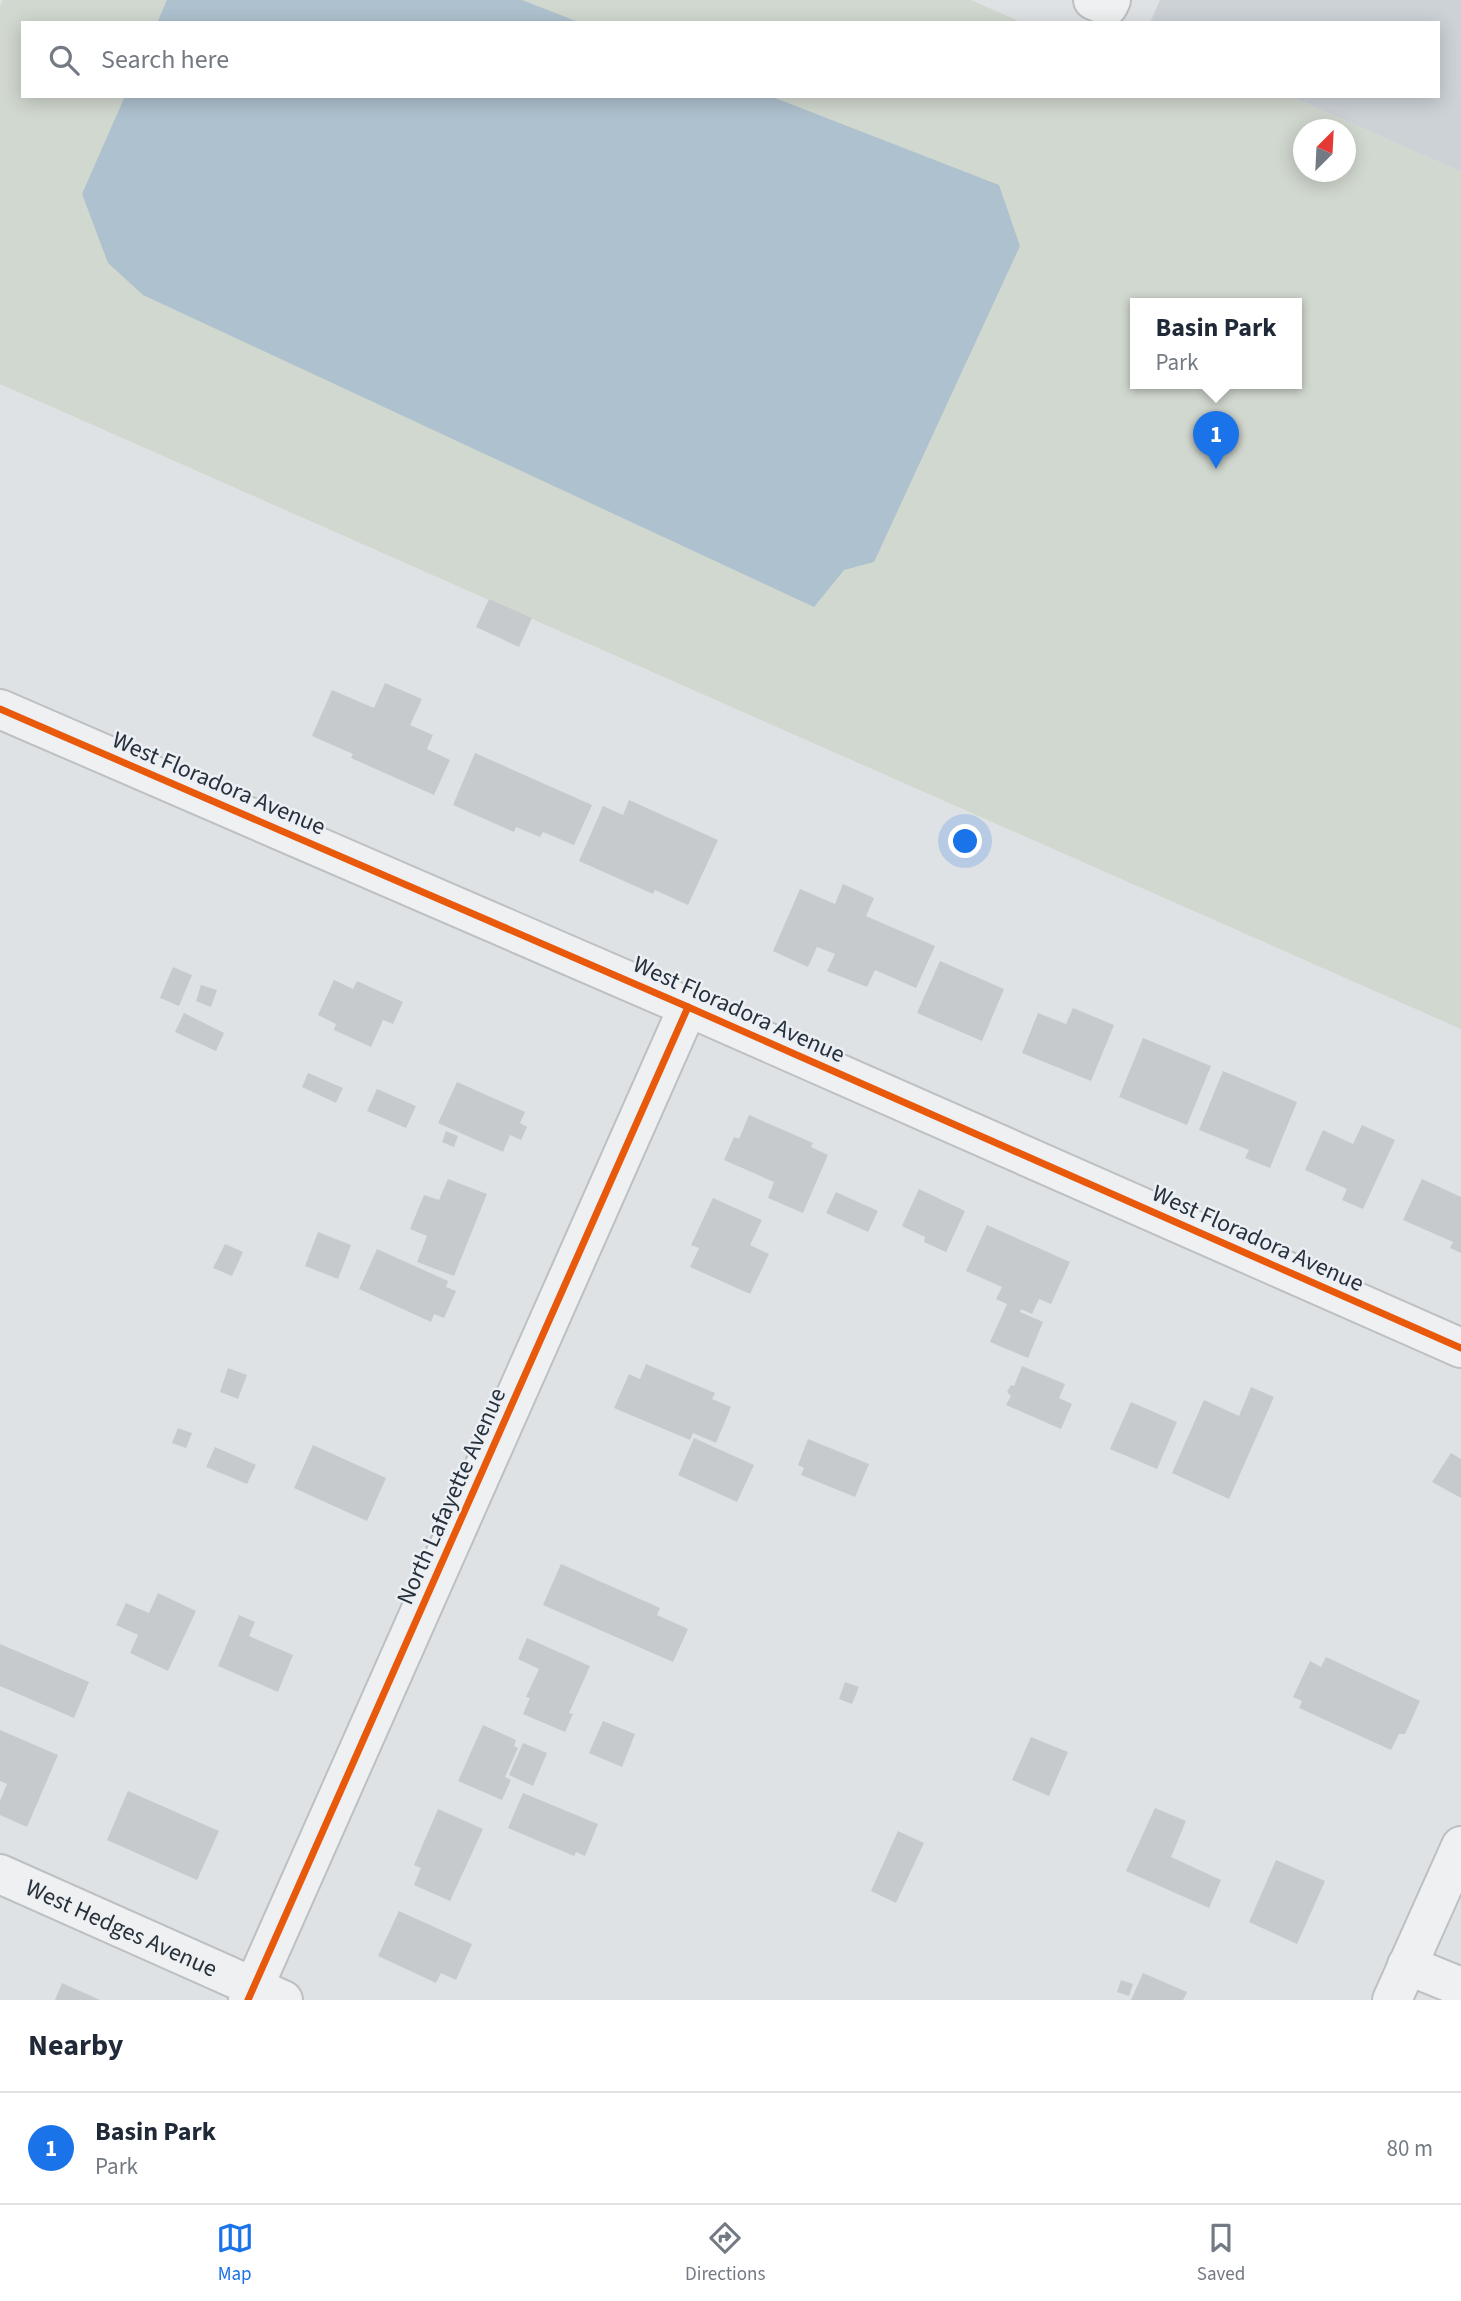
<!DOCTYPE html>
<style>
:root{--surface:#fff;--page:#f2f2f3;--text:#1f2937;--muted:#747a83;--line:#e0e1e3;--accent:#1a73e8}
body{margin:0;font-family:"Source Sans 3",sans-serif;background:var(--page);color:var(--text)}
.compass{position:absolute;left:1293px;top:119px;width:63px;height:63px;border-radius:50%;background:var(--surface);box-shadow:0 4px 18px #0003;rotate:24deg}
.you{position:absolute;left:966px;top:842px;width:24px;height:24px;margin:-18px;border:5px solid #fff;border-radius:50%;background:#1a73e8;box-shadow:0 0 0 10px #1a73e833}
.badge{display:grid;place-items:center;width:46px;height:46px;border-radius:50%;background:var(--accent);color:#fff;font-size:23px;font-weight:700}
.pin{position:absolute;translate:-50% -58px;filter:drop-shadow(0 2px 4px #0008)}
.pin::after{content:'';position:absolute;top:37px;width:24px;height:21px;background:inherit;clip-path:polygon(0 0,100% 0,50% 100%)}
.popup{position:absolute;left:1130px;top:298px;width:172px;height:91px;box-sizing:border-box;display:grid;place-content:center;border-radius:0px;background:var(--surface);filter:drop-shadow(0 2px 5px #0005);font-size:23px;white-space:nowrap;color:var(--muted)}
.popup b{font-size:26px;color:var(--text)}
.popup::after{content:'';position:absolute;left:50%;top:100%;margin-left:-14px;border:14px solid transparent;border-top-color:var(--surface)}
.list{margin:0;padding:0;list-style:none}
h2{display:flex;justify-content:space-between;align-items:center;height:91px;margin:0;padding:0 28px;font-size:30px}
h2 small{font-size:23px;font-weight:400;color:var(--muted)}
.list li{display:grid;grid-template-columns:46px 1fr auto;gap:21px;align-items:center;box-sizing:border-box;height:112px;padding:0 28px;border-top:2px solid var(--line)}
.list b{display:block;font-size:26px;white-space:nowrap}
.list p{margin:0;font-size:23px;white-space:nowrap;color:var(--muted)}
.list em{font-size:23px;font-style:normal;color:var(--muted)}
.icon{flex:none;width:38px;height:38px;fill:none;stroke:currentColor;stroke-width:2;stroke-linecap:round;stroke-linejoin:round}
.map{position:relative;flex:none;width:1461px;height:2000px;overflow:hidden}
.search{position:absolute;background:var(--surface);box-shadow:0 4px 18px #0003;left:21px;right:21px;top:21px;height:77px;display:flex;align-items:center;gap:18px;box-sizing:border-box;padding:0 24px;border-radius:0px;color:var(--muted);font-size:26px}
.sheet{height:203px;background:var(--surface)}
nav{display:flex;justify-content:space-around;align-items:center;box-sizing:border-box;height:98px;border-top:2px solid var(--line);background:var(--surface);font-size:19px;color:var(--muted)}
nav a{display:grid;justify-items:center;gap:4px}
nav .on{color:var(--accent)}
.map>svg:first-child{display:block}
.built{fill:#cdd2d7}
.green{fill:#d1d8cf;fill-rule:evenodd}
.water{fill:#aec1ce}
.building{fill:#c7cacc}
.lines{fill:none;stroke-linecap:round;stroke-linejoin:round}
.minor-casing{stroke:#bdc0c2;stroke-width:42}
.minor{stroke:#eef0f1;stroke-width:38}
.cycleway-casing{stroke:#ecf0f4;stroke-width:11}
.cycleway{stroke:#e8590c;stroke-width:7}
.labels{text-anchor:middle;stroke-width:5;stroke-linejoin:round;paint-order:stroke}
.street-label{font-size:24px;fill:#27313c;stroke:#ecf0f4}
</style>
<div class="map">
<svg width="1461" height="2000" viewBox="0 0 1461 2000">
<rect width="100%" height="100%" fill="#dfe2e4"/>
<path class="built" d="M1160,0H1461V172L1290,96H1438V23H1150Z"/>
<path class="green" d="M3,0H971L1023,23H23V96H1290L1461,172V1029L0,384V6ZM1304,130H1346V172H1304ZM1136,303H1296V383H1136Z"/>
<g class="water">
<path d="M167,0H522L581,23H157Z"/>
<path d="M125,96H770L999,185L1020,246L874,562L844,570L814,607L143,295L108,263L82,194Z"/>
</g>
<g class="building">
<path d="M489,599L532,618L519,647L476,627Z"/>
<path d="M385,683L422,699L410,725L433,735L427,749L450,760L434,795L351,758L353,754L312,736L332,690L374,708Z"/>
<path d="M475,753L592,805L574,845L543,832L540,837L516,827L514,832L453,805Z"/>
<path d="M629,800L718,840L688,905L655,890L653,894L579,861L603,806L623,815Z"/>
<path d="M843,884L874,898L866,916L935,946L916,988L875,970L867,987L827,971L835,954L817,947L808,967L773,951L800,889L835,904Z"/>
<path d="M940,961L1004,989L982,1041L917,1013Z"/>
<path d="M173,967L192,975L179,1006L160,998Z"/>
<path d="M334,980L353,989L357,981L403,1002L393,1024L383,1020L371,1047L334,1030L336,1024L318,1015Z"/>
<path d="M201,985L217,990L211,1007L196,1001Z"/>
<path d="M1073,1008L1114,1025L1091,1081L1022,1053L1038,1013L1066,1024Z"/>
<path d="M184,1013L224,1033L216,1051L175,1032Z"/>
<path d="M1143,1038L1211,1066L1187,1125L1119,1097Z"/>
<path d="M1223,1071L1297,1102L1270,1168L1245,1158L1249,1150L1199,1130Z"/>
<path d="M308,1073L343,1088L336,1103L302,1087Z"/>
<path d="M457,1082L525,1112L520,1123L527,1127L521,1140L510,1135L503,1152L438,1123Z"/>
<path d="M377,1089L416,1106L406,1128L367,1111Z"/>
<path d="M749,1115L813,1143L811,1147L828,1155L803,1213L768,1198L774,1182L724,1160L734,1137L739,1139Z"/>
<path d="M1362,1125L1395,1140L1363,1209L1342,1200L1347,1189L1305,1170L1323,1130L1353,1144Z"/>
<path d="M446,1131L458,1136L454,1147L442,1142Z"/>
<path d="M448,1179L487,1194L454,1276L417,1262L427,1236L410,1229L424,1195L439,1200Z"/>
<path d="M1422,1179L1461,1197V1253L1450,1248L1453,1242L1403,1220Z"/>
<path d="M919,1189L965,1211L946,1252L924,1242L925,1237L902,1226Z"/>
<path d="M836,1192L878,1211L868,1232L826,1213Z"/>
<path d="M713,1198L762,1220L750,1245L769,1254L750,1294L690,1267L699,1248L691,1245Z"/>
<path d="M987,1225L1070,1262L1051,1304L1039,1299L1032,1314L1021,1309L1020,1312L1043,1322L1028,1358L990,1342L1007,1304L996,1299L1002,1287L966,1271Z"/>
<path d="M318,1232L351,1245L338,1279L305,1266Z"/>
<path d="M225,1244L243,1252L232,1276L213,1268Z"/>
<path d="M377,1249L448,1281L446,1287L456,1291L444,1318L434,1314L431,1322L359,1289Z"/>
<path d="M646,1364L715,1393L712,1399L731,1407L716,1443L693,1433L690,1440L614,1408L629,1374L640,1379Z"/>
<path d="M1022,1366L1065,1384L1059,1398L1072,1404L1061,1429L1006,1405L1011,1396L1007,1392L1011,1385L1014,1386Z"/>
<path d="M228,1368L247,1375L238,1399L220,1392Z"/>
<path d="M1251,1387L1274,1397L1229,1499L1172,1473L1204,1400L1239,1416Z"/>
<path d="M1131,1402L1177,1422L1157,1469L1110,1449Z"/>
<path d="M178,1428L192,1433L186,1448L172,1443Z"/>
<path d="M694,1438L754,1465L737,1502L678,1475Z"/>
<path d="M808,1439L869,1464L855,1497L801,1475L804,1468L798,1465Z"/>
<path d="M313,1445L386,1478L367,1521L294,1488Z"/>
<path d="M215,1447L256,1465L247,1484L206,1467Z"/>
<path d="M1451,1453L1461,1459V1498L1432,1482Z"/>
<path d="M561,1564L660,1608L657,1615L688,1629L673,1662L543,1605Z"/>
<path d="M158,1593L196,1611L168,1671L130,1653L138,1635L116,1625L126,1603L149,1613Z"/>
<path d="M239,1615L255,1622L249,1636L293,1655L278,1692L218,1666Z"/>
<path d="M527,1638L590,1666L569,1713L573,1714L565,1732L523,1714L530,1698L526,1697L539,1669L518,1659Z"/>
<path d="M0,1644L89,1682L74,1718L0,1686Z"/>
<path d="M1326,1657L1420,1701L1405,1734H1399L1391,1750L1299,1708L1302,1701L1293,1697L1310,1661L1321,1667Z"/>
<path d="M845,1682L859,1687L852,1704L839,1699Z"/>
<path d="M603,1721L635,1734L622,1767L589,1753Z"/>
<path d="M483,1725L516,1740L514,1746L518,1748L505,1777L511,1780L502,1800L458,1781Z"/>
<path d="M0,1730L58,1755L27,1827L0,1815V1801L7,1784L0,1781Z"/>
<path d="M1031,1737L1068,1752L1049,1796L1012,1780Z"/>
<path d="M523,1743L547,1753L533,1786L509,1775Z"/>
<path d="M128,1791L219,1831L197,1880L107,1840Z"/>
<path d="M523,1793L598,1824L585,1856L576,1852L574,1856L508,1828Z"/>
<path d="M1155,1808L1186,1821L1171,1857L1221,1880L1209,1908L1126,1871Z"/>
<path d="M438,1809L483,1829L450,1901L414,1885L421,1868L414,1865Z"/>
<path d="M898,1831L924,1843L896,1903L871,1891Z"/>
<path d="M1276,1860L1325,1881L1297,1944L1249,1922Z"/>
<path d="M399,1911L472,1944L456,1980L441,1973L436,1983L378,1956Z"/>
<path d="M1143,1973L1187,1992L1183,2000H1131Z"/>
<path d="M1121,1980L1133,1984L1129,1996L1117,1992Z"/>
<path d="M62,1983L100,2000H55Z"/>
</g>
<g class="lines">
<g class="minor-casing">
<g id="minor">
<path d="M1093,0L1108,6L1111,0"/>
<path d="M0,709L688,1007L1461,1348"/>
<path id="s1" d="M0,1874L283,2000"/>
<path d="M1407,1965L1461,1987"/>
<path d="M248,2000L688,1007"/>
<path d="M1392,2000L1461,1846"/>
</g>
</g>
<use href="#minor" class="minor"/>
<g class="cycleway-casing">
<g id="cycleway">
<path d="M0,709L688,1007L1461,1348"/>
<path d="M248,2000L688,1007"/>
</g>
</g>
<use href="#cycleway" class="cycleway"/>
</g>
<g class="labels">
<g class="street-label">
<text transform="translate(219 783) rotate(23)" y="8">West Floradora Avenue</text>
<text transform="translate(739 1009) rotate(24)" y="8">West Floradora Avenue</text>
<text transform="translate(1258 1238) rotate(24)" y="8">West Floradora Avenue</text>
<text transform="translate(451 1496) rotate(-66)" y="8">North Lafayette Avenue</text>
<text dy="8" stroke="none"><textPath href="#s1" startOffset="133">West Hedges Avenue</textPath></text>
</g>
</g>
</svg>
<svg class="compass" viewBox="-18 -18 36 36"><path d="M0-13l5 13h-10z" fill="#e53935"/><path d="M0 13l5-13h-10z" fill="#747a83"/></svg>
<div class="you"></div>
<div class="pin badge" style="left:1216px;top:469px">1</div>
<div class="popup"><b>Basin Park</b>Park</div>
<div class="search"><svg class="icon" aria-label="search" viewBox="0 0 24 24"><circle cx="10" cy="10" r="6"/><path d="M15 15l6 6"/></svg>Search here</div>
</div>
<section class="sheet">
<h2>Nearby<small></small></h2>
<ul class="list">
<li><span class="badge">1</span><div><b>Basin Park</b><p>Park</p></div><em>80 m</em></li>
</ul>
</section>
<nav>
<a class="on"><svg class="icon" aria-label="map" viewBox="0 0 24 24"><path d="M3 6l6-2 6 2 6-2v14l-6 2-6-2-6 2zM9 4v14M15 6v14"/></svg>Map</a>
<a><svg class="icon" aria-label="directions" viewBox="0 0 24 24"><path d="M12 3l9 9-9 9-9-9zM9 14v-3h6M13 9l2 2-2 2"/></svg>Directions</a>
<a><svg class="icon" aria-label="saved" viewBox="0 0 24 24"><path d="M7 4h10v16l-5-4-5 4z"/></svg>Saved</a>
</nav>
